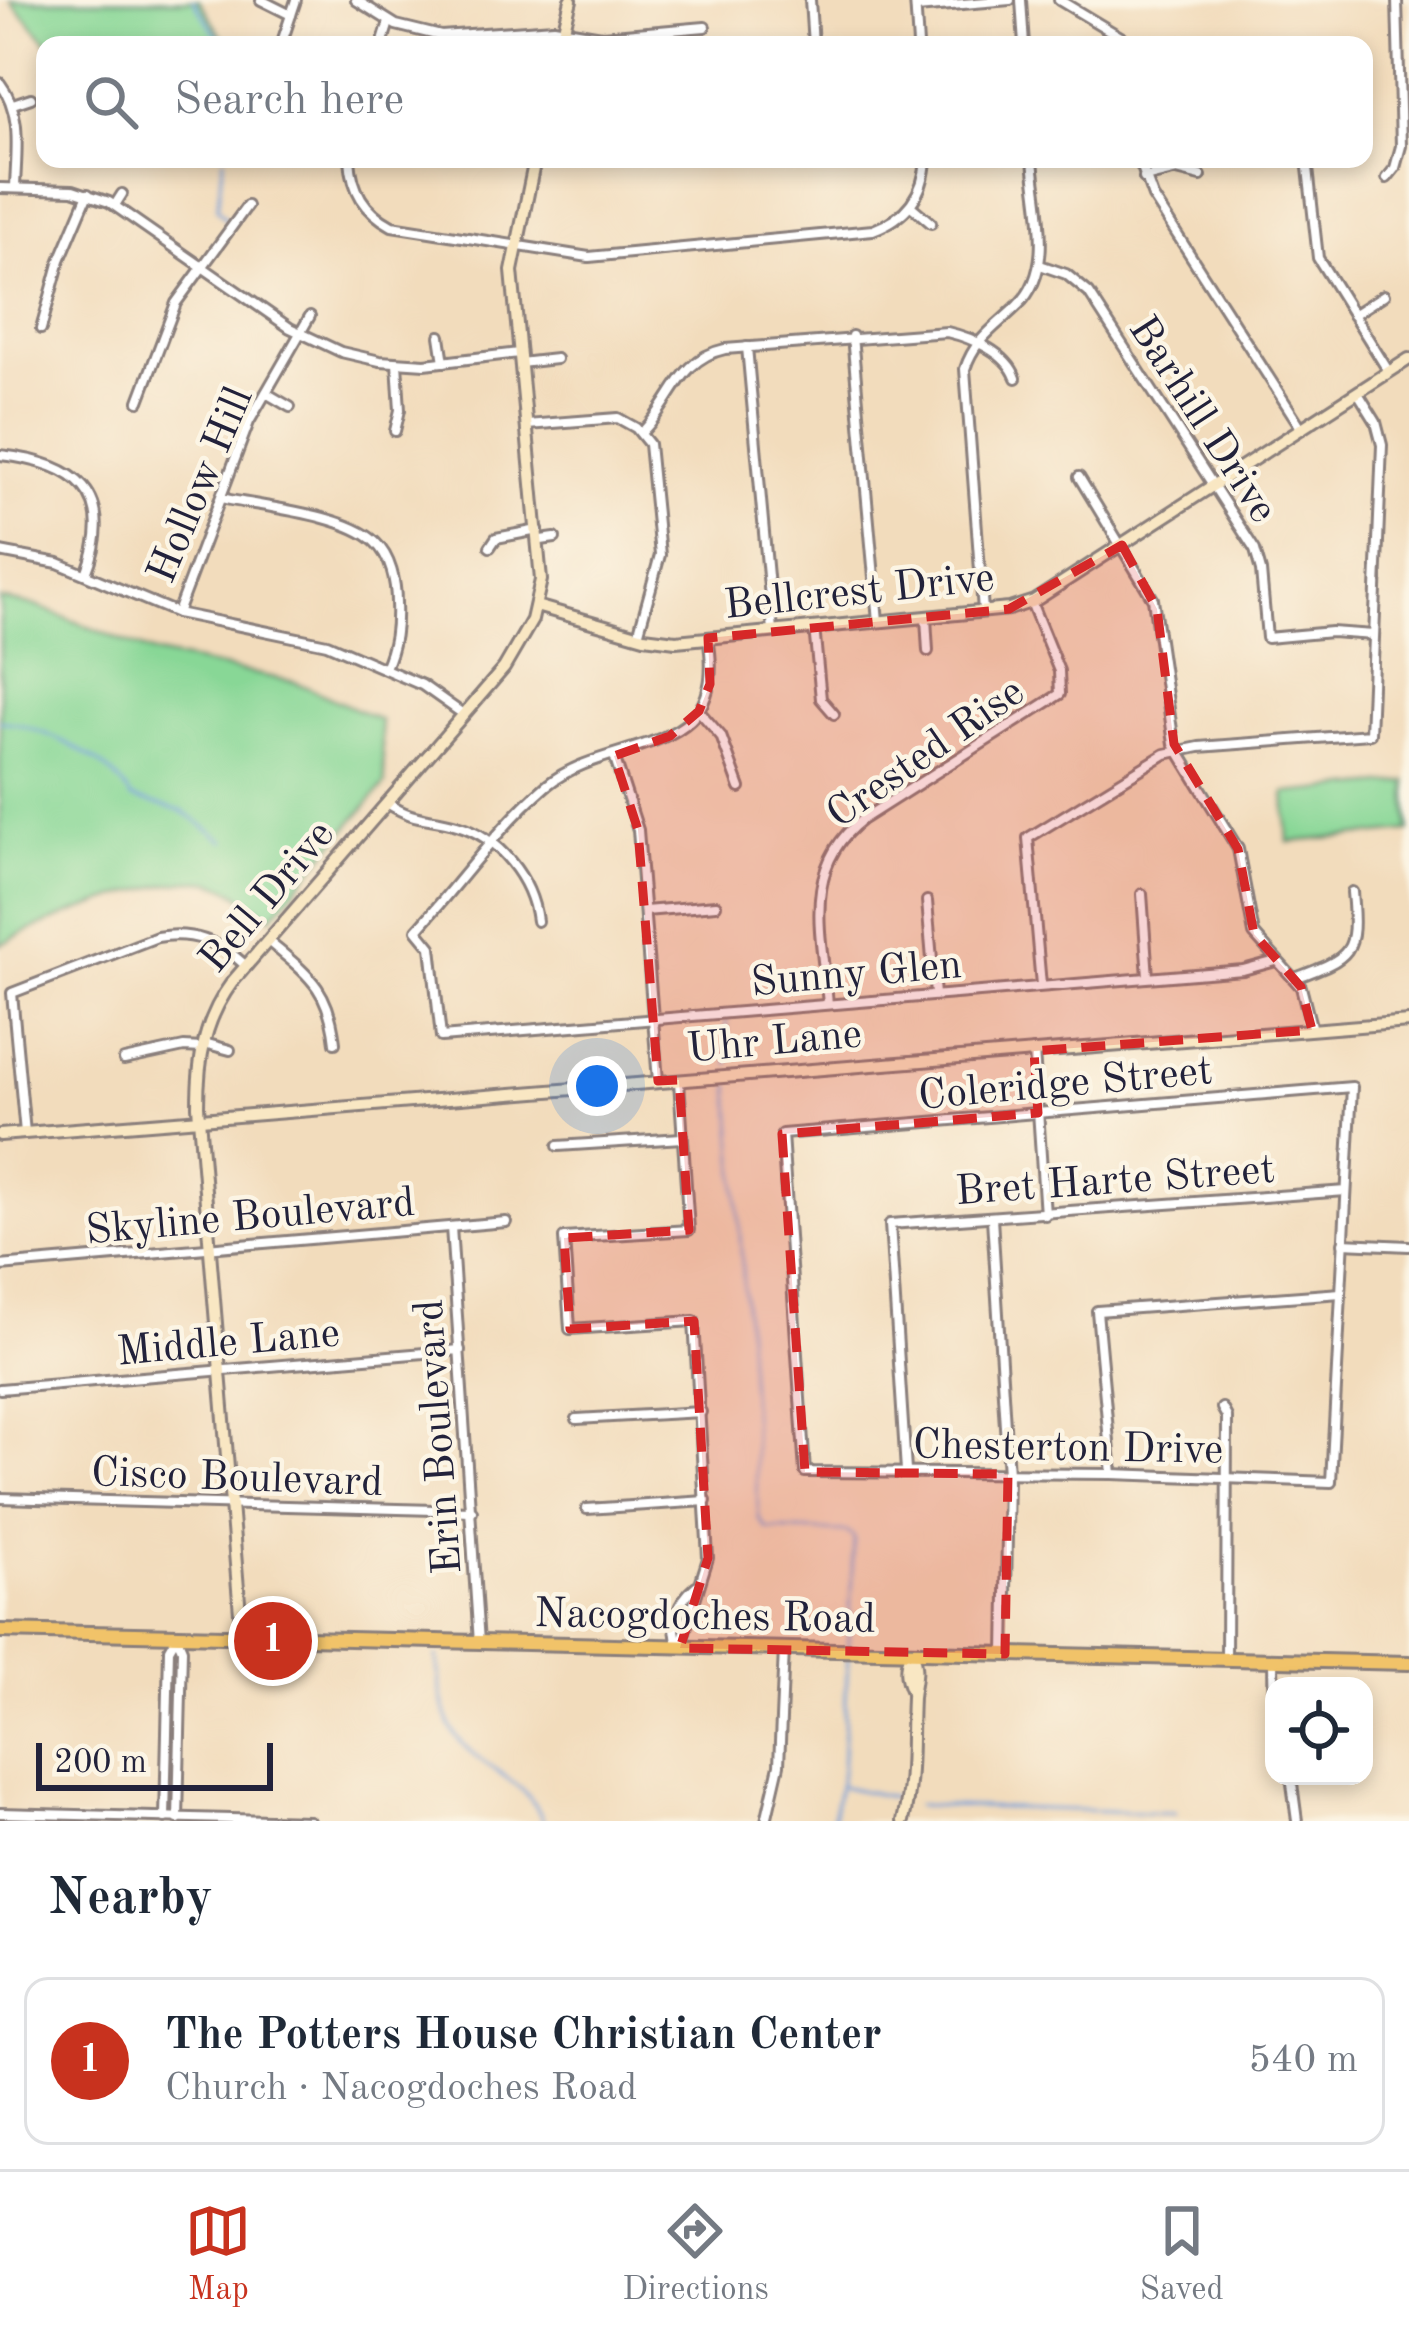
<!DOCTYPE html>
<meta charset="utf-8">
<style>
:root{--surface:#fff;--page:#f2f2f3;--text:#1f2937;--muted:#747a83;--line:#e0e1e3;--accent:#c8321e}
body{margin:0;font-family:"Old Standard TT",serif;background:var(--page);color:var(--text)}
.controls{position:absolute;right:36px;bottom:36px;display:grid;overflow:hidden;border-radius:24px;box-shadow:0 6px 18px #0003}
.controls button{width:108px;height:108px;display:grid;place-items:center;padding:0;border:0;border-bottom:3px solid var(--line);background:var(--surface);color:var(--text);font:60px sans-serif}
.scale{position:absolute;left:36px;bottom:30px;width:237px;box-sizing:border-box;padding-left:12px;border:6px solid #22223b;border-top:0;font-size:33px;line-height:42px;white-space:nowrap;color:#22223b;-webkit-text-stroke:9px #fcf5e5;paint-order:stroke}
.you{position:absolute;left:597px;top:1086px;width:42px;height:42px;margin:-30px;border:9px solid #fff;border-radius:50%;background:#1a73e8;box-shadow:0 0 0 18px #1a73e833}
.badge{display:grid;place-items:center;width:78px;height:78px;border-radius:50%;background:var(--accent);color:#fff;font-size:39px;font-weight:700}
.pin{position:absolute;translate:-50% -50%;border:6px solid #fff;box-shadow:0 3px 12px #0006}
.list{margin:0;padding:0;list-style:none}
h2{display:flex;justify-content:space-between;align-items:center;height:156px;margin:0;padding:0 48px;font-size:51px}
h2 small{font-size:39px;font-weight:400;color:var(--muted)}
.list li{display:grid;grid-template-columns:78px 1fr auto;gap:36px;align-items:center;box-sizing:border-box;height:168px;margin:0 24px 24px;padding:0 24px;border:3px solid var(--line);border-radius:24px}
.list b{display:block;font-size:45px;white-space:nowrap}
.list p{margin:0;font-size:39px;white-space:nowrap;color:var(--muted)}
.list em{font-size:39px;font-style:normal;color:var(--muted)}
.icon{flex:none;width:66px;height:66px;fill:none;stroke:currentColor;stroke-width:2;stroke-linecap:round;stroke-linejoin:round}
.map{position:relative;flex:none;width:1409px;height:1821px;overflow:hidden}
.search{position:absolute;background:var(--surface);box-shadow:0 6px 18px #0003;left:36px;right:36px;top:36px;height:132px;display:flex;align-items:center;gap:30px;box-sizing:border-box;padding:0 42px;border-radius:24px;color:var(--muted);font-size:45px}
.sheet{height:348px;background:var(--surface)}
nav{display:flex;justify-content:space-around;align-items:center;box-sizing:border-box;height:168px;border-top:3px solid var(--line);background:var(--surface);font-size:33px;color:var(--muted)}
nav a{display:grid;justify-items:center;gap:6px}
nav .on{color:var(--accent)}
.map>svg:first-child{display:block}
.green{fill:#88d796;stroke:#557c68;stroke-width:3}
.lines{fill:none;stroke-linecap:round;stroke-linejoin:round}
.stream{stroke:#6d9dd7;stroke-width:3}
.street-casing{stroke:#8a7f7c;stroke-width:14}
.secondary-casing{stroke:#8a7f7c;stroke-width:16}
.primary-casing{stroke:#8a7f7c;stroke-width:18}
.street{stroke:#fff;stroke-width:8}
.secondary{stroke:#f9e7c3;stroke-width:10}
.primary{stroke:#f1c369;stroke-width:12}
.marked{fill:#d62828;fill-opacity:0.2;stroke:#d62828;stroke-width:9;stroke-dasharray:24 15;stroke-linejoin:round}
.labels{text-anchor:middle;stroke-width:9;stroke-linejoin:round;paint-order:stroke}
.street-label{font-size:42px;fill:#22223b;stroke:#fcf5e5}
</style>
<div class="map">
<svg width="1409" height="1821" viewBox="0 0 1409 1821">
<rect width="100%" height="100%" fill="#fcf5e5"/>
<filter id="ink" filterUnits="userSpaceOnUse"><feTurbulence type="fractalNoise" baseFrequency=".00833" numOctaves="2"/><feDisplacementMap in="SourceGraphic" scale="24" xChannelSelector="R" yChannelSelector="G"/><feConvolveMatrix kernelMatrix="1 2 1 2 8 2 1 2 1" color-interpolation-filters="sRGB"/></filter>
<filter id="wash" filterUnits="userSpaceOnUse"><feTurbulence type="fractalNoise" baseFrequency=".004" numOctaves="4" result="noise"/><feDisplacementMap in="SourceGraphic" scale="48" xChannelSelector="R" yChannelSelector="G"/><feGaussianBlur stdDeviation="2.7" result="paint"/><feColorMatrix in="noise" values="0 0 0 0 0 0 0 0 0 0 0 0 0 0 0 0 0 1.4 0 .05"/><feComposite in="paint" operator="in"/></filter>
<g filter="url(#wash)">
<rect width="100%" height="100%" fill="#f2dcbc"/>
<g class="green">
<path d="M10,0H199L227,45H50Z"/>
<path d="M0,599L36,606L156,654L295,682L380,720L385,784L271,917C254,907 233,888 214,883C173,871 38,923 0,945Z"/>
<path d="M1407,782L1409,831L1288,842L1285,793Z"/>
</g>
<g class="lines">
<g class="stream">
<path d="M193,0L223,45"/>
<path d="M224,159L217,208L228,222"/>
<path d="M0,721C41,726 113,760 131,798L182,811L225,841"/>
<path d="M726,1020L729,1064"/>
<path d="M730,1085L759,1519L767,1529L847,1532L854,1538L848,1647"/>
<path d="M437,1656C440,1682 441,1715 457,1737C482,1770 529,1780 543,1821"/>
<path d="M840,1786L896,1798"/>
<path d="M917,1805L1175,1813"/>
<path d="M832,1821L842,1772L848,1656"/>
</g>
</g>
</g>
<g filter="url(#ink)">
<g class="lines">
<g class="street-casing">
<g id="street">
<path d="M261,0L291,15"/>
<path d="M356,0L396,25L441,36L554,28L602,36L705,27"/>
<path d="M810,0L813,45"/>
<path d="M915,0L918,45"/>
<path d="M1021,0L1024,45"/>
<path d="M1059,0L1134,45"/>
<path d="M916,8L1010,0"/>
<path d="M281,45L296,0"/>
<path d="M382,45L389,22"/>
<path d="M0,83C23,113 16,152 15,188"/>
<path d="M13,104L31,98"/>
<path d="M350,159C352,190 364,211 392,226L589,257L873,230C906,218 924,195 926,159"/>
<path d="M1139,159L1153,197L1302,429"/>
<path d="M1307,159L1318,258L1389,372"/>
<path d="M1144,178L1177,170L1201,176"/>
<path d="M1387,178L1395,168L1401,146L1397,0"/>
<path d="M0,188L73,190L109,202L290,328L341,352L380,361L425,364L519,353"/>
<path d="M115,205L122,194"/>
<path d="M911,206L931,223"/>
<path d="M1040,265L1066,274L1089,293L1255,550L1261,571L1267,638L1331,632L1374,635"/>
<path d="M1353,315L1384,295"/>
<path d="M41,329L60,260L88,194"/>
<path d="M440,336L444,362"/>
<path d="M852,336L878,621"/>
<path d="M747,347L773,631"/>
<path d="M520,363L556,359"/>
<path d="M266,393L290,407"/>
<path d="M139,401L176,303L247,206"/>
<path d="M527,425L618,418L636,428L649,444L660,555L638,635"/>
<path d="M395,431L400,410L397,363"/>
<path d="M641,433C673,403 678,359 725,349L947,332C973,338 1007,353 1016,378"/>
<path d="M0,455C76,463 118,493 86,574"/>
<path d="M1079,477L1153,599L1174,744L1238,849L1254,934L1301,987L1312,1030"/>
<path d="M221,498C261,507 346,514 375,542C391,557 396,582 396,603C397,627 395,645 385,668"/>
<path d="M541,540L555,538"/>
<path d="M490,547L496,538L538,530"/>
<path d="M0,552L58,563L177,613L327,644L422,685L463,714"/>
<path d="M983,611L965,369C975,338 996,327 1018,305C1056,269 1036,205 1033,159"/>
<path d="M177,613L249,422L310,316"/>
<path d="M926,618L928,651"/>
<path d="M814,627L821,699L834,714"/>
<path d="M708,638C731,763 611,732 546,786C500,825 458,884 417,930L431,947L441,1037L1243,970L1276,961"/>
<path d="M699,711L721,736L740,788"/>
<path d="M614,756L638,830L658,1081"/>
<path d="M387,803C416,822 427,816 457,825C499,837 532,879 537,921"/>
<path d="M1142,894L1148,977"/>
<path d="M927,901L935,995"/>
<path d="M645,911L716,905"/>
<path d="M268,941C308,975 329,987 335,1043"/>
<path d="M1295,978C1352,957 1358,954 1352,892"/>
<path d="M1041,985L1028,838L1165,754L1199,747L1370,734L1382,445L1376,422L1358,393"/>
<path d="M828,1004C822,936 800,867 863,819L1060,694L1059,671L1031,602"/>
<path d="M204,1043L230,1050"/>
<path d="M1034,1051L1045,1215"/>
<path d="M124,1060L184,1047L202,1048"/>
<path d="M679,1081L689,1230L564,1238L570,1329L694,1321L708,1558L680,1648"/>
<path d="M1352,1087L1331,1482L1112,1474L805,1472L782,1134Z"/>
<path d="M25,1133L12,993L157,937C192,931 219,941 245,965"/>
<path d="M558,1146L682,1138"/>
<path d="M992,1218L1008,1474L1005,1654"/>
<path d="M451,1227L479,1643"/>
<path d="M1343,1243L1409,1246"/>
<path d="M0,1266L506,1222"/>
<path d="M0,1389L460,1350"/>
<path d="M1222,1408L1227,1417L1226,1659"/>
<path d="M577,1419L701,1412"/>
<path d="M906,1471L890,1224L1346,1191"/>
<path d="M1112,1474L1097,1311L1341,1293"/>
<path d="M0,1498L472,1511"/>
<path d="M587,1509L706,1501"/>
<path d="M176,1635L182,1649L178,1819"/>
<path d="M679,1647C670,1623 677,1602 696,1586"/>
<path d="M1273,1660L1274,1730"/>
<path d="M1291,1776L1297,1821"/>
<path d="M0,1813L309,1821"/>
<path d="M165,1818L169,1649L176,1637"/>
<path d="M766,1821L779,1765L784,1649"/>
</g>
</g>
<g class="secondary-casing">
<g id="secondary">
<path d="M560,45L571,0"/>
<path d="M536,606L644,637L676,641L1009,609L1034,601L1409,359"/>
<path d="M0,1135L1409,1022"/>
<path d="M242,1637L198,1106C198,1059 204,1020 233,981L504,668L532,620L541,580L512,271L535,159"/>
<path d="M911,1651C904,1667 905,1677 912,1692"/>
<path d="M903,1821C913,1779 910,1740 912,1697C914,1679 919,1670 911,1651"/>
</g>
</g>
<g class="primary-casing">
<path id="primary" d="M0,1631L1409,1663"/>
</g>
<use href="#street" class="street"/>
<use href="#secondary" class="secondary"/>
<use href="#primary" class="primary"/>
</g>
</g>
<path class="marked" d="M1122,545L1157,609L1174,744L1238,849L1254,934L1301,987L1312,1030L1034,1051L1038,1113L782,1134L805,1472L1008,1474L1005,1654L680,1648L708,1558L694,1321L570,1329L564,1238L689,1230L679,1080L658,1081L638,830L614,756L670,736L699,711L710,684L708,638L1009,609Z"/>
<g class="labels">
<g class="street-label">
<text transform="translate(1205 418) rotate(57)" y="15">Barhill Drive</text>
<text transform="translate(198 484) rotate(-67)" y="15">Hollow Hill</text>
<text transform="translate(859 589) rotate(-6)" y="15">Bellcrest Drive</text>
<text transform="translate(924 751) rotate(-35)" y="15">Crested Rise</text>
<text transform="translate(265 895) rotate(-50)" y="15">Bell Drive</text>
<text transform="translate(856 971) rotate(-5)" y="15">Sunny Glen</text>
<text transform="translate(774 1039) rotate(-5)" y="15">Uhr Lane</text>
<text transform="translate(1065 1081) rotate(-5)" y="15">Coleridge Street</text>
<text transform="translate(1115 1178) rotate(-4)" y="15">Bret Harte Street</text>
<text transform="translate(250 1214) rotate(-5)" y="15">Skyline Boulevard</text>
<text transform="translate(228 1340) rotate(-5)" y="15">Middle Lane</text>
<text transform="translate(436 1437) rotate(-94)" y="15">Erin Boulevard</text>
<text transform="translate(1068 1445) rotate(1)" y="15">Chesterton Drive</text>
<text transform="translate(237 1475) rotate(2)" y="15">Cisco Boulevard</text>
<text transform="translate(705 1614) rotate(1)" y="15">Nacogdoches Road</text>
</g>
</g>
</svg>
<div class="controls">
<button><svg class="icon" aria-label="locate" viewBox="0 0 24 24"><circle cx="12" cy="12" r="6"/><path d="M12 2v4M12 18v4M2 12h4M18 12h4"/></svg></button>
</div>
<div class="scale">200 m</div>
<div class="you"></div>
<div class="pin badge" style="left:273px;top:1641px">1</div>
<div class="search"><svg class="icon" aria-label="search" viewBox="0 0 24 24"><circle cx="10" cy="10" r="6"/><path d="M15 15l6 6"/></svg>Search here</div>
</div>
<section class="sheet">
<h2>Nearby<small></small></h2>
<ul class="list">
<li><span class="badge">1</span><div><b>The Potters House Christian Center</b><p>Church · Nacogdoches Road</p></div><em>540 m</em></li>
</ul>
</section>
<nav>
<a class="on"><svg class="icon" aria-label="map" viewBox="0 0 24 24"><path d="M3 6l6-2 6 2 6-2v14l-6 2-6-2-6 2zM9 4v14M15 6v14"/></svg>Map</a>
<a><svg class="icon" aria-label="directions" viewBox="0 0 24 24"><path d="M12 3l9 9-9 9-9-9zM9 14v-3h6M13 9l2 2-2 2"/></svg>Directions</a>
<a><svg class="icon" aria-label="saved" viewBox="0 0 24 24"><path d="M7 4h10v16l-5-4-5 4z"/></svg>Saved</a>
</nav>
